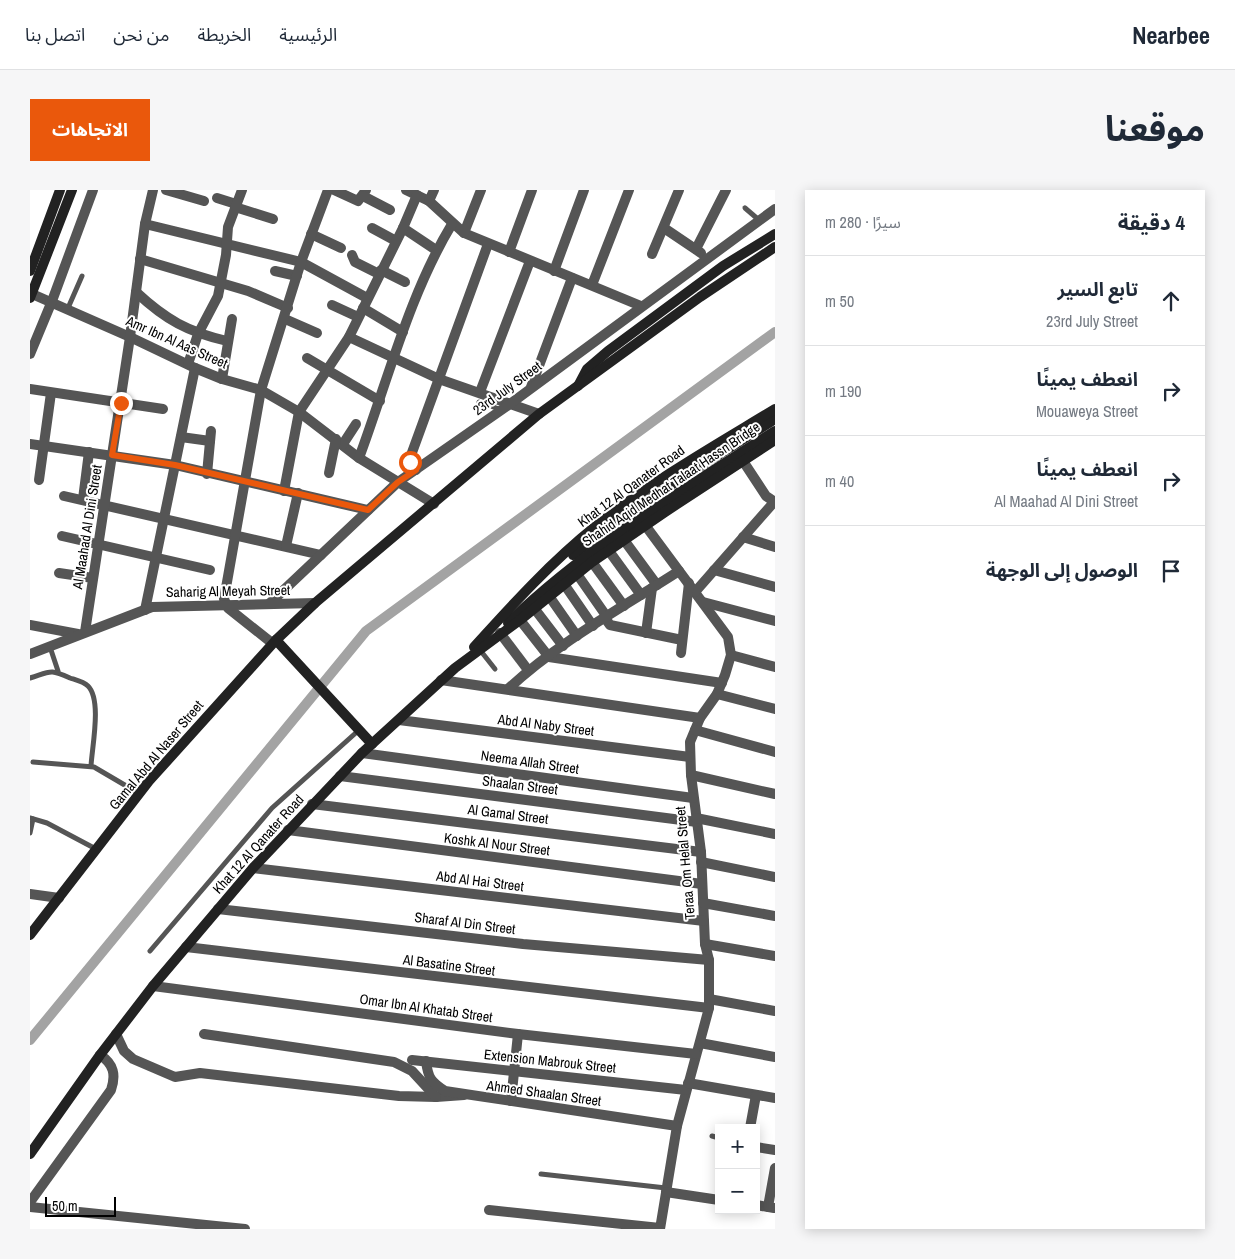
<!DOCTYPE html>
<html lang="ar">
<meta charset="utf-8">
<style>
:root{--surface:#fff;--page:#f6f6f7;--text:#1f2937;--muted:#747a83;--line:#e0e1e3;--accent:#ea580c}
body{margin:0;font-family:"Archivo Narrow","Noto Sans Arabic",sans-serif;background:var(--page);color:var(--text);direction:rtl}
.controls{position:absolute;right:15px;bottom:15px;display:grid;overflow:hidden;border-radius:0px;box-shadow:0 2px 12px #0003}
.controls button{width:45px;height:45px;display:grid;place-items:center;padding:0;border:0;border-bottom:1px solid var(--line);background:var(--surface);color:var(--text);font:25px sans-serif}
.scale{position:absolute;left:15px;bottom:12px;width:71px;box-sizing:border-box;padding-left:5px;border:2px solid #000;border-top:0;font-size:14px;line-height:18px;white-space:nowrap;color:#000;-webkit-text-stroke:4px #fff;paint-order:stroke}
.stop{position:absolute;width:15px;height:15px;margin:-11px;border:4px solid #ea580c;border-radius:50%;background:#fff}
.stop.end{background:#ea580c;border-color:#fff;box-shadow:0 1px 5px #0008}
.list{margin:0;padding:0;list-style:none}
h2{display:flex;justify-content:space-between;align-items:center;height:65px;margin:0;padding:0 20px;font-size:21px}
h2 small{font-size:16px;font-weight:400;color:var(--muted)}
.list li{display:grid;grid-template-columns:32px 1fr auto;gap:15px;align-items:center;box-sizing:border-box;height:90px;padding:0 20px;border-top:1px solid var(--line)}
.list b{display:block;font-size:19px;white-space:nowrap}
.list p{margin:0;font-size:16px;white-space:nowrap;color:var(--muted)}
.list em{font-size:16px;font-style:normal;color:var(--muted)}
.icon{flex:none;width:28px;height:28px;fill:none;stroke:currentColor;stroke-width:2;stroke-linecap:round;stroke-linejoin:round}
.map{position:relative;flex:none;width:745px;height:1039px;overflow:hidden;direction:ltr;border-radius:0px}
header{display:flex;align-items:center;gap:30px;box-sizing:border-box;height:70px;padding:0 25px;background:var(--surface);border-bottom:1px solid var(--line)}
header strong{font-size:24px}
nav{display:flex;gap:28px;margin-inline-start:auto;font-size:18px}
.intro{display:flex;align-items:center;justify-content:space-between;box-sizing:border-box;height:120px;padding:0 30px}
h1{margin:0;font-size:35px}
.button{padding:12px 22px;border-radius:0px;background:var(--accent);color:#fff;font-size:18px;font-weight:700}
main{display:flex;gap:30px;padding:0 30px}
aside{flex:1;background:var(--surface);border-radius:0px;box-shadow:0 2px 12px #0003}
.map>svg:first-child{display:block}
.lines{fill:none;stroke-linecap:round;stroke-linejoin:round}
.canal{stroke:#a3a3a3;stroke-width:10}
.lane{stroke:#555;stroke-width:5}
.street{stroke:#555;stroke-width:10}
.secondary{stroke:#222;stroke-width:10}
.route{stroke:#ea580c;stroke-width:6}
.labels{text-anchor:middle;stroke-width:4;stroke-linejoin:round;paint-order:stroke}
.street-label{font-size:14px;fill:#000;stroke:#fff}
</style>
<header>
<strong>Nearbee</strong>
<nav><a>الرئيسية</a><a>الخريطة</a><a>من نحن</a><a>اتصل بنا</a></nav>
</header>
<div class="intro"><h1>موقعنا</h1><a class="button">الاتجاهات</a></div>
<main>
<aside>
<h2>4 دقيقة<small>سيرًا · 280 m</small></h2>
<ul class="list">
<li><svg class="icon" aria-label="ahead" viewBox="0 0 24 24"><path d="M12 20V5M6 11l6-6 6 6"/></svg><div><b>تابع السير</b><p>23rd July Street</p></div><em>50 m</em></li>
<li><svg class="icon" aria-label="right" viewBox="0 0 24 24"><path d="M7 20v-9h11M14 6l5 5-5 5"/></svg><div><b>انعطف يمينًا</b><p>Mouaweya Street</p></div><em>190 m</em></li>
<li><svg class="icon" aria-label="right" viewBox="0 0 24 24"><path d="M7 20v-9h11M14 6l5 5-5 5"/></svg><div><b>انعطف يمينًا</b><p>Al Maahad Al Dini Street</p></div><em>40 m</em></li>
<li><svg class="icon" aria-label="arrive" viewBox="0 0 24 24"><path d="M6 21V4h12l-3 4 3 4H6"/></svg><div><b>الوصول إلى الوجهة</b></div></li>
</ul>
</aside>
<div class="map">
<svg width="745" height="1039" viewBox="0 0 745 1039">
<rect width="100%" height="100%" fill="#fff"/>
<g class="lines">
<path class="canal" d="M0,850L336,441L745,142"/>
<g class="lane">
<path d="M715,18L729,30"/>
<path d="M38,118L52,86"/>
<path d="M449,212L472,220"/>
<path d="M20,457L28,481"/>
<path d="M450,460L465,479"/>
<path d="M0,488C22,481 19,479 40,488C46,490 54,492 58,496C72,510 62,557 61,576"/>
<path d="M3,572L64,577L110,604"/>
<path d="M0,628L17,633L66,659"/>
<path d="M0,643L3,629"/>
<path d="M120,761L242,618L329,540"/>
<path d="M682,946L689,948"/>
<path d="M511,984L636,998"/>
</g>
<g class="street">
<path d="M136,0L174,11"/>
<path d="M304,0L328,11L336,0"/>
<path d="M376,0L399,11L434,43L611,116"/>
<path d="M333,6L360,20"/>
<path d="M187,8L206,14"/>
<path d="M399,11L404,0"/>
<path d="M205,17L243,29"/>
<path d="M115,34L271,72L337,108"/>
<path d="M342,38L366,51"/>
<path d="M373,38L406,60"/>
<path d="M634,38L671,63"/>
<path d="M434,43L451,0"/>
<path d="M281,44L311,58"/>
<path d="M666,59L696,0"/>
<path d="M479,62L502,0"/>
<path d="M622,64L649,0"/>
<path d="M322,65L325,72L349,84"/>
<path d="M110,69L218,101L258,118"/>
<path d="M351,80L375,92"/>
<path d="M245,81L267,86"/>
<path d="M524,81L554,0"/>
<path d="M562,95L599,0"/>
<path d="M106,102C136,130 158,142 197,151"/>
<path d="M0,103L100,147L165,178L192,189L231,200L269,222L329,268L404,314"/>
<path d="M302,115L328,127"/>
<path d="M333,118L373,142"/>
<path d="M255,129L287,143"/>
<path d="M319,147L409,189L509,224"/>
<path d="M0,164L22,111L63,0"/>
<path d="M277,168L350,211"/>
<path d="M158,174L168,144L188,106L196,65L198,37L212,0"/>
<path d="M192,189L202,129"/>
<path d="M501,197L542,88"/>
<path d="M0,199L133,219"/>
<path d="M450,202L500,71"/>
<path d="M151,247L180,251"/>
<path d="M0,254L145,275L338,320"/>
<path d="M313,254L326,234"/>
<path d="M329,268C358,190 379,105 422,34"/>
<path d="M713,271L736,306L745,312"/>
<path d="M386,280L380,272V268L458,54"/>
<path d="M299,283L306,249"/>
<path d="M177,284L181,241"/>
<path d="M9,290L21,203"/>
<path d="M254,301L269,222L319,147L373,38L387,5"/>
<path d="M34,306L291,365"/>
<path d="M53,309L59,262"/>
<path d="M615,335L698,447L701,465L695,485L687,504L670,528L660,552L661,585L671,662L675,754L679,770V818L647,936L630,1039"/>
<path d="M32,346L180,380"/>
<path d="M713,347L745,357"/>
<path d="M594,350L627,395"/>
<path d="M256,356L268,303"/>
<path d="M579,361L611,405"/>
<path d="M562,372L594,416"/>
<path d="M684,380L745,397"/>
<path d="M29,383L63,388"/>
<path d="M547,384L577,427"/>
<path d="M534,394L563,436"/>
<path d="M665,402L745,311"/>
<path d="M519,406L547,446"/>
<path d="M673,412L745,431"/>
<path d="M239,414L368,292L480,214L745,19"/>
<path d="M504,418L533,456"/>
<path d="M115,420L165,178"/>
<path d="M575,428L580,435L652,450"/>
<path d="M490,430L519,467L692,493"/>
<path d="M0,435L48,444"/>
<path d="M55,442L100,147L115,34L123,0"/>
<path d="M470,443L498,480"/>
<path d="M616,443L622,398"/>
<path d="M242,453L198,418L194,409L231,200L271,72L298,0"/>
<path d="M651,463L659,393"/>
<path d="M0,464L122,417L285,413"/>
<path d="M701,465L745,477"/>
<path d="M411,490L670,528"/>
<path d="M478,499C527,453 593,417 649,381"/>
<path d="M687,504L745,519"/>
<path d="M369,530L660,567"/>
<path d="M665,540L745,562"/>
<path d="M332,563L663,608"/>
<path d="M661,585L745,604"/>
<path d="M310,586L667,632"/>
<path d="M282,614L671,662"/>
<path d="M666,628L745,644"/>
<path d="M258,640L672,694"/>
<path d="M671,672L745,687"/>
<path d="M223,678L674,731"/>
<path d="M0,704L29,708"/>
<path d="M673,713L745,726"/>
<path d="M188,719L493,754L679,770"/>
<path d="M675,754L745,766"/>
<path d="M156,757L679,818"/>
<path d="M123,796L488,844L666,864"/>
<path d="M679,809L745,821"/>
<path d="M86,844L94,861L103,869L145,887L170,883L369,906L406,907L434,905"/>
<path d="M174,844L364,872L382,881L406,907"/>
<path d="M670,853L745,867"/>
<path d="M382,870L656,900"/>
<path d="M396,871C398,888 401,892 415,901L647,936"/>
<path d="M658,893L745,908"/>
<path d="M481,911L488,844"/>
<path d="M720,938L726,905"/>
<path d="M726,957L745,960"/>
<path d="M636,1002L689,1010"/>
<path d="M0,1012L81,900C86,885 84,874 70,865"/>
<path d="M726,1015L744,1018"/>
<path d="M0,1017L215,1039"/>
<path d="M738,1017L745,978"/>
<path d="M459,1020L630,1038"/>
</g>
<g class="secondary">
<path d="M0,81L30,0"/>
<path d="M0,108L42,0"/>
<path d="M548,196L557,179L578,161L693,76L745,44"/>
<path d="M543,365L589,328L745,229"/>
<path d="M478,433C557,356 653,300 745,241"/>
<path d="M246,450L342,554"/>
<path d="M444,457C483,414 521,372 566,336C622,291 684,256 745,219"/>
<path d="M0,745L119,591L246,450L285,413L509,224L670,107L745,57"/>
<path d="M0,964L70,865L123,796L223,678L332,563L425,478L490,430L562,372L635,322L745,250"/>
</g>
</g>
<g class="lines">
<path class="route" d="M91,213L82,265L145,275L338,320L368,292L386,280L380,272"/>
</g>
<g class="labels">
<g class="street-label">
<text transform="translate(147 152) rotate(24)" y="5">Amr Ibn Al Aas Street</text>
<text transform="translate(477 198) rotate(-36)" y="5">23rd July Street</text>
<text transform="translate(641 294) rotate(-34)" y="5">Shahid Aqid Medhat Talaat Hassn Bridge</text>
<text transform="translate(601 296) rotate(-36)" y="5">Khat 12 Al Qanater Road</text>
<text transform="translate(57 337) rotate(-81)" y="5">Al Maahad Al Dini Street</text>
<text transform="translate(198 401) rotate(-1)" y="5">Saharig Al Meyah Street</text>
<text transform="translate(516 535) rotate(7)" y="5">Abd Al Naby Street</text>
<text transform="translate(126 565) rotate(-50)" y="5">Gamal Abd Al Naser Street</text>
<text transform="translate(500 572) rotate(8)" y="5">Neema Allah Street</text>
<text transform="translate(490 595) rotate(7)" y="5">Shaalan Street</text>
<text transform="translate(478 624) rotate(7)" y="5">Al Gamal Street</text>
<text transform="translate(228 654) rotate(-48)" y="5">Khat 12 Al Qanater Road</text>
<text transform="translate(467 654) rotate(7)" y="5">Koshk Al Nour Street</text>
<text transform="translate(655 673) rotate(-95)" y="5">Teraa Om Helal Street</text>
<text transform="translate(450 691) rotate(7)" y="5">Abd Al Hai Street</text>
<text transform="translate(435 733) rotate(7)" y="5">Sharaf Al Din Street</text>
<text transform="translate(419 775) rotate(7)" y="5">Al Basatine Street</text>
<text transform="translate(396 818) rotate(8)" y="5">Omar Ibn Al Khatab Street</text>
<text transform="translate(520 871) rotate(6)" y="5">Extension Mabrouk Street</text>
<text transform="translate(514 903) rotate(8)" y="5">Ahmed Shaalan Street</text>
</g>
</g>
</svg>
<div class="controls">
<button>+</button>
<button>−</button>
</div>
<div class="scale">50 m</div>
<div class="stop" style="left:380px;top:272px"></div>
<div class="stop end" style="left:91px;top:213px"></div>
</div>
</main>
